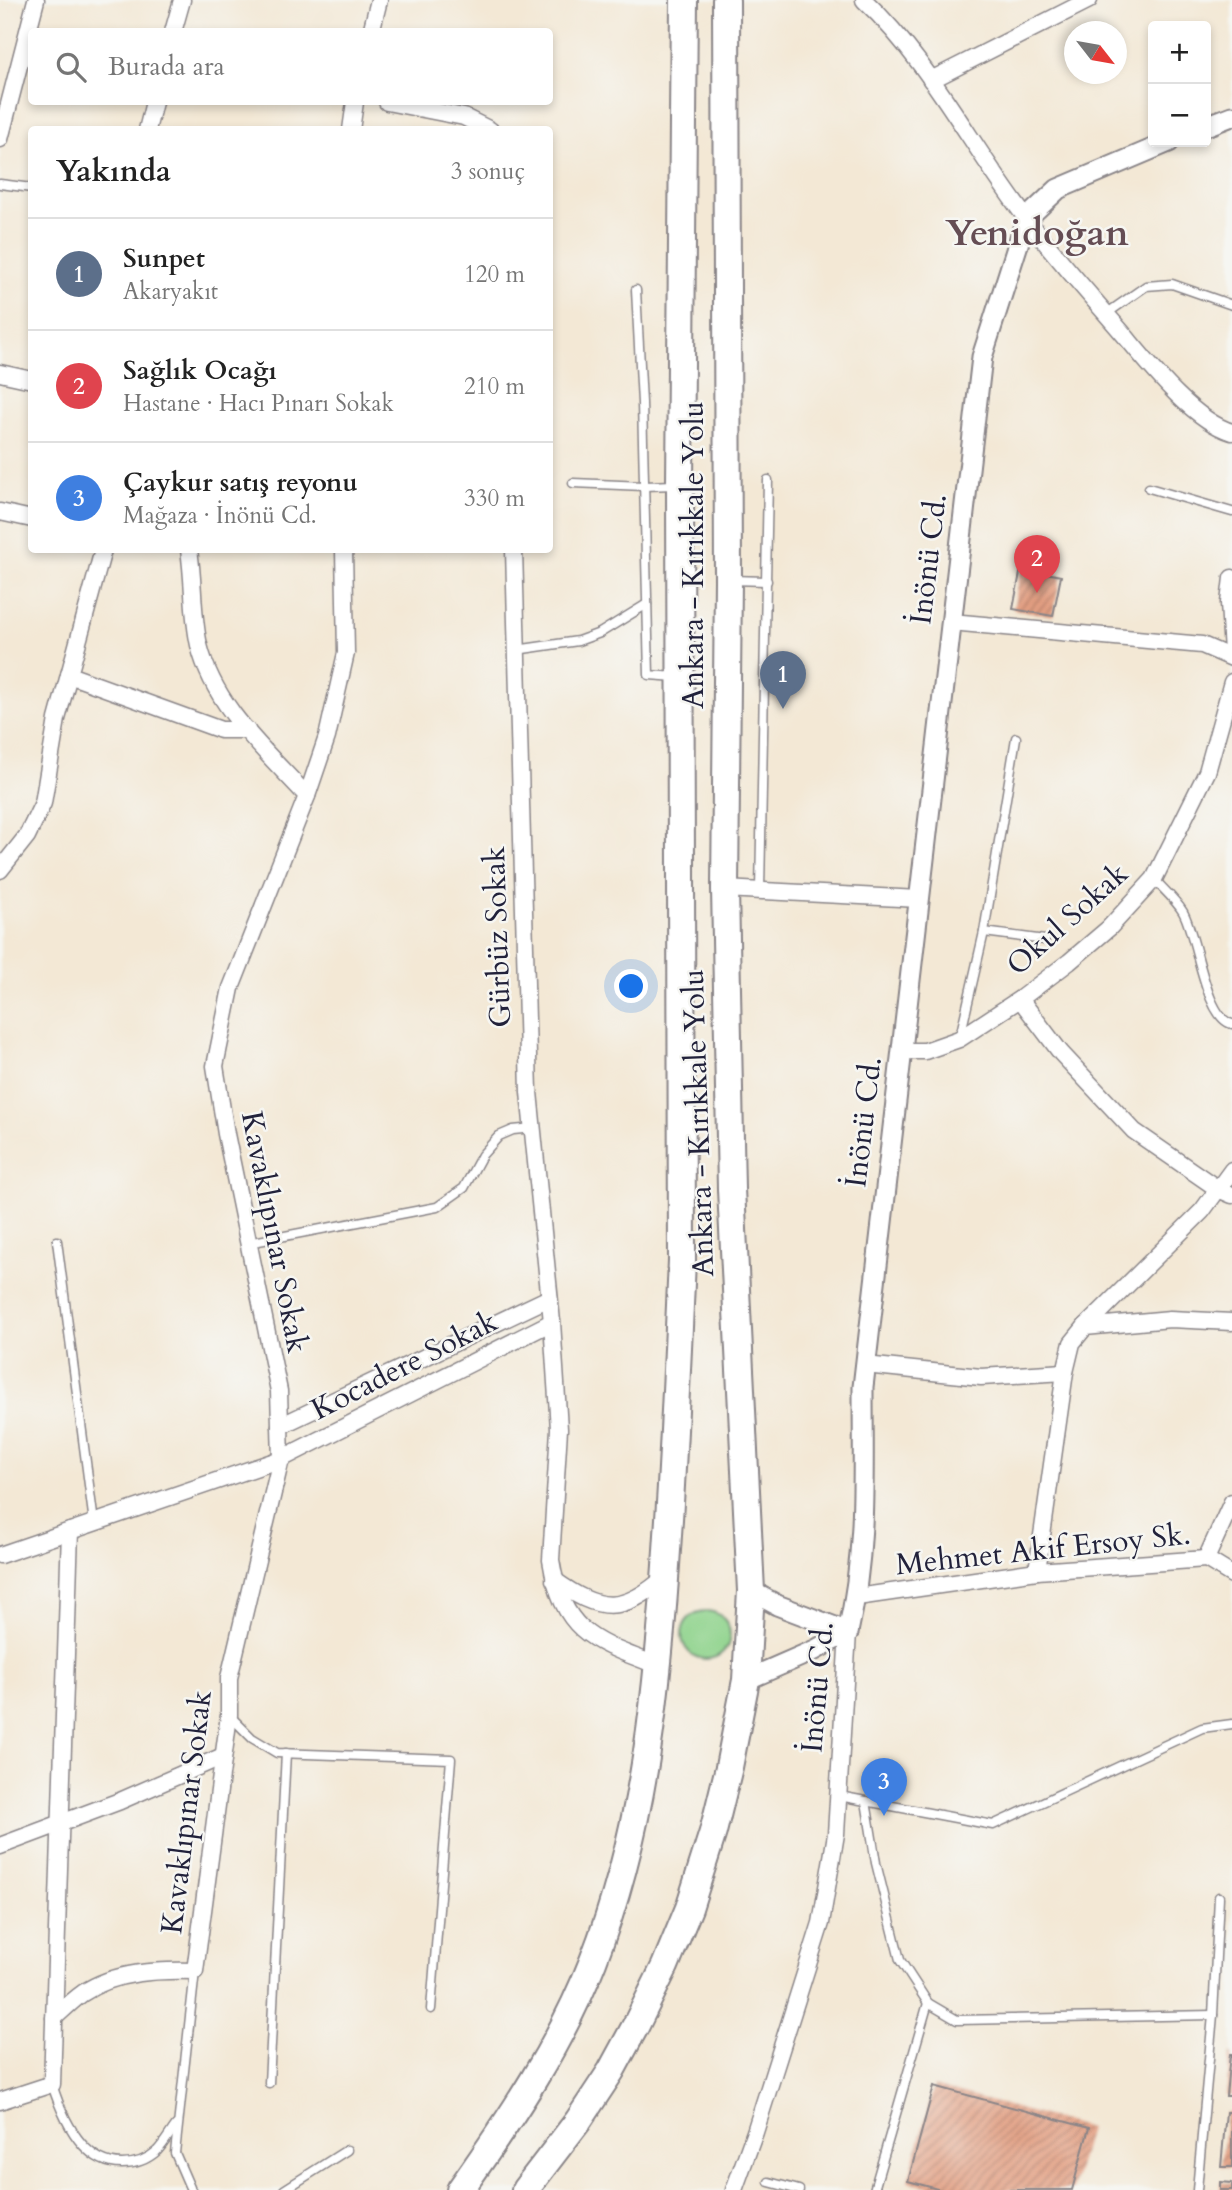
<!DOCTYPE html>
<html lang="tr">
<meta charset="utf-8">
<style>
:root{--surface:#fff;--page:#f2f2f2;--text:#222;--muted:#767676;--line:#e0e0e0;--accent:#2563eb}
body{margin:0;font-family:Cardo,serif;background:var(--page);color:var(--text)}
.controls{position:absolute;right:21px;top:21px;display:grid;overflow:hidden;border-radius:7px;box-shadow:0 4px 10px #0003}
.controls button{width:63px;height:63px;display:grid;place-items:center;padding:0;border:0;border-bottom:2px solid var(--line);background:var(--surface);color:var(--text);font:35px sans-serif}
.compass{position:absolute;left:1064px;top:21px;width:63px;height:63px;border-radius:50%;background:var(--surface);box-shadow:0 4px 10px #0003;rotate:121deg}
.you{position:absolute;left:632px;top:987px;width:24px;height:24px;margin:-18px;border:5px solid #fff;border-radius:50%;background:#1a73e8;box-shadow:0 0 0 10px #1a73e833}
.badge{display:grid;place-items:center;width:46px;height:46px;border-radius:50%;background:var(--accent);color:#fff;font-size:23px;font-weight:700}
.pin{position:absolute;translate:-50% -58px;filter:drop-shadow(0 2px 4px #0008)}
.pin::after{content:'';position:absolute;top:37px;width:24px;height:21px;background:inherit;clip-path:polygon(0 0,100% 0,50% 100%)}
.list{margin:0;padding:0;list-style:none}
h2{display:flex;justify-content:space-between;align-items:center;height:91px;margin:0;padding:0 28px;font-size:30px}
h2 small{font-size:23px;font-weight:400;color:var(--muted)}
.list li{display:grid;grid-template-columns:46px 1fr auto;gap:21px;align-items:center;box-sizing:border-box;height:112px;padding:0 28px;border-top:2px solid var(--line)}
.list b{display:block;font-size:26px;white-space:nowrap}
.list p{margin:0;font-size:23px;white-space:nowrap;color:var(--muted)}
.list em{font-size:23px;font-style:normal;color:var(--muted)}
.icon{flex:none;width:38px;height:38px;fill:none;stroke:currentColor;stroke-width:2;stroke-linecap:round;stroke-linejoin:round}
.map{position:relative;flex:none;width:1232px;height:2190px;overflow:hidden}
.search{position:absolute;background:var(--surface);box-shadow:0 4px 10px #0003;left:28px;top:28px;width:525px;height:77px;display:flex;align-items:center;gap:18px;box-sizing:border-box;padding:0 24px;border-radius:7px;color:var(--muted);font-size:26px}
.panel{position:absolute;background:var(--surface);box-shadow:0 4px 10px #0003;left:28px;top:126px;width:525px;height:427px;border-radius:7px}
.map>svg:first-child{display:block}
.grass{fill:#8fd38c;stroke:#587a64;stroke-width:2}
.building{fill:url(#building-hatch)}
.lines{fill:none;stroke-linecap:round;stroke-linejoin:round}
.service-casing{stroke:#8a8588;stroke-width:11}
.minor-casing{stroke:#8a8588;stroke-width:19}
.tertiary-casing{stroke:#8a8588;stroke-width:23}
.trunk-casing{stroke:#8a8588;stroke-width:30}
.service{stroke:#fff;stroke-width:8}
.minor{stroke:#fff;stroke-width:16}
.tertiary{stroke:#fff;stroke-width:19}
.trunk{stroke:#fff;stroke-width:26}
.labels{text-anchor:middle;stroke-width:5;stroke-linejoin:round;paint-order:stroke}
.street-label{font-size:30px;fill:#22223b;stroke:#f6f6f2}
.district-label{font-size:37px;font-weight:bold;fill:#654d54;stroke:#f6f6f2}
</style>
<div class="map">
<svg width="1232" height="2190" viewBox="0 0 1232 2190">
<defs>
<pattern id="building-hatch" width="6" height="6" patternUnits="userSpaceOnUse" patternTransform="scale(1.75)"><rect width="6" height="6" fill="#e29e81"/><path d="M-1 1l2-2M0 6l6-6M5 7l2-2" fill="none" stroke="#b7806b"/></pattern>
</defs>
<rect width="100%" height="100%" fill="#f6f6f2"/>
<filter id="ink" filterUnits="userSpaceOnUse"><feTurbulence type="fractalNoise" baseFrequency=".0143" numOctaves="2"/><feDisplacementMap in="SourceGraphic" scale="14" xChannelSelector="R" yChannelSelector="G"/><feConvolveMatrix kernelMatrix="1 2 1 2 8 2 1 2 1" color-interpolation-filters="sRGB"/></filter>
<filter id="wash" filterUnits="userSpaceOnUse"><feTurbulence type="fractalNoise" baseFrequency=".00686" numOctaves="4" result="noise"/><feDisplacementMap in="SourceGraphic" scale="28" xChannelSelector="R" yChannelSelector="G"/><feGaussianBlur stdDeviation="1.57" result="paint"/><feColorMatrix in="noise" values="0 0 0 0 0 0 0 0 0 0 0 0 0 0 0 0 0 1.4 0 .05"/><feComposite in="paint" operator="in"/></filter>
<g filter="url(#wash)">
<rect width="100%" height="100%" fill="#f3e8d5"/>
<circle class="grass" cx="706" cy="1635" r="24"/>
<g id="blocks">
<g class="building">
<path d="M1021,568L1061,576L1053,616L1013,609Z"/>
<path d="M1230,2054H1232V2096H1226Z"/>
<path d="M934,2086L1089,2128L1072,2190H941L908,2181Z"/>
<path d="M1226,2112H1232V2167H1221Z"/>
<path d="M1220,2182L1232,2183V2190H1220Z"/>
</g>
</g>
</g>
<g filter="url(#ink)">
<use href="#blocks" fill-opacity="0" stroke="#8a8588" stroke-width="2"/>
<g class="lines">
<g class="service-casing">
<g id="service">
<path d="M0,184L32,188"/>
<path d="M636,290L642,403L649,675L676,677"/>
<path d="M1106,314L1146,286L1172,284L1232,305"/>
<path d="M573,483L644,486L675,485"/>
<path d="M1149,488L1232,512"/>
<path d="M731,580L767,581"/>
<path d="M516,650L578,641L600,633L647,604"/>
<path d="M1154,879C1163,889 1176,900 1183,912C1197,936 1205,1018 1232,1024"/>
<path d="M760,890L768,480"/>
<path d="M984,932L1045,940"/>
<path d="M960,1037L984,932L1016,738"/>
<path d="M57,1241L94,1523"/>
<path d="M248,1243L437,1207L464,1188L482,1155L499,1136L513,1130L533,1128"/>
<path d="M229,1715L252,1738L277,1753L451,1759L431,2009"/>
<path d="M839,1796L993,1825L1202,1728L1232,1724"/>
<path d="M866,1801L876,1863L900,1960L928,2003L957,2020L1213,2015"/>
<path d="M269,2083L286,1753"/>
<path d="M52,2084C62,2116 82,2164 122,2164C135,2164 147,2160 157,2151C164,2144 170,2133 176,2125"/>
<path d="M769,2182L799,2190"/>
<path d="M191,2190L175,2153L195,1971"/>
<path d="M284,2190L347,2150"/>
<path d="M874,2190L928,2003"/>
<path d="M1197,2190L1213,2015L1219,1897"/>
</g>
</g>
<g class="minor-casing">
<g id="minor">
<path d="M864,0C930,62 971,146 1026,218C1057,259 1093,298 1126,337C1151,367 1194,421 1232,432"/>
<path d="M173,32L182,0"/>
<path d="M371,32L379,0"/>
<path d="M931,80L1089,0"/>
<path d="M387,102L464,117L490,130"/>
<path d="M147,130L154,102"/>
<path d="M351,130L355,102"/>
<path d="M0,139L36,0"/>
<path d="M0,373L32,380"/>
<path d="M0,512L32,519"/>
<path d="M514,550L529,1092L552,1322L559,1429L551,1560C563,1635 596,1642 659,1666"/>
<path d="M1232,578L1229,603L1232,652"/>
<path d="M951,622L1202,645L1232,658"/>
<path d="M69,675L221,730H247"/>
<path d="M307,796L327,737L346,653L344,550"/>
<path d="M0,870L27,836L43,803L57,719L103,550"/>
<path d="M725,889L919,899"/>
<path d="M1020,999L1061,1053L1134,1131L1218,1189L1232,1195"/>
<path d="M902,1051H925L959,1039L1020,999L1069,962L1109,928L1154,879L1207,772L1232,682"/>
<path d="M1085,1327L1170,1319L1232,1322"/>
<path d="M865,1365L981,1377L1065,1372"/>
<path d="M280,1426L549,1298"/>
<path d="M0,1555L281,1459L552,1322"/>
<path d="M1206,1559L1232,1502"/>
<path d="M1037,1571L1065,1372L1072,1343L1085,1327L1202,1211L1232,1170"/>
<path d="M554,1580C599,1612 622,1615 665,1577"/>
<path d="M857,1597L1037,1571L1206,1559L1232,1575"/>
<path d="M0,1846L120,1801L223,1756"/>
<path d="M54,2018C63,2010 73,2000 83,1993C116,1971 158,1970 195,1971L229,1715V1678L281,1459L279,1391L226,1134L215,1066L231,988L307,796C266,751 214,707 199,645C192,615 194,581 189,550"/>
<path d="M0,2101L52,2084L70,1531"/>
<path d="M734,2190L755,2132L821,1923L836,1834L848,1632"/>
</g>
</g>
<g class="tertiary-casing">
<g id="tertiary">
<path d="M1206,126L1232,116"/>
<path d="M751,1591L777,1605L848,1632"/>
<path d="M848,1632C867,1550 863,1471 863,1387L982,357L1026,219L1058,189L1169,142"/>
<path d="M746,1680L815,1650L848,1632"/>
</g>
</g>
<g class="trunk-casing">
<g id="trunk">
<path d="M460,2190C511,2118 561,2044 593,1961C646,1825 659,1680 668,1535C674,1444 678,1352 682,1260L680,484L684,0"/>
<path d="M525,2190L578,2121L611,2071L636,2025L665,1966L689,1908L713,1832L729,1767L746,1680L751,1591L731,1189L725,889L728,580L726,0"/>
</g>
</g>
<use href="#service" class="service"/>
<use href="#minor" class="minor"/>
<use href="#tertiary" class="tertiary"/>
<use href="#trunk" class="trunk"/>
</g>
</g>
<g class="labels">
<g class="street-label">
<text transform="translate(693 555) rotate(-90)" y="10">Ankara - Kırıkkale Yolu</text>
<text transform="translate(928 559) rotate(-83)" y="10">İnönü Cd.</text>
<text transform="translate(1067 919) rotate(-42)" y="10">Okul Sokak</text>
<text transform="translate(497 937) rotate(-92)" y="10">Gürbüz Sokak</text>
<text transform="translate(863 1122) rotate(-83)" y="10">İnönü Cd.</text>
<text transform="translate(698 1123) rotate(-92)" y="10">Ankara - Kırıkkale Yolu</text>
<text transform="translate(275 1232) rotate(79)" y="10">Kavaklıpınar Sokak</text>
<text transform="translate(404 1365) rotate(-27)" y="10">Kocadere Sokak</text>
<text transform="translate(1043 1549) rotate(-6)" y="10">Mehmet Akif Ersoy Sk.</text>
<text transform="translate(817 1687) rotate(-85)" y="10">İnönü Cd.</text>
<text transform="translate(186 1812) rotate(-83)" y="10">Kavaklıpınar Sokak</text>
</g>
<g class="district-label">
<text x="1037" y="245">Yenidoğan</text>
</g>
</g>
</svg>
<div class="controls">
<button>+</button>
<button>−</button>
</div>
<svg class="compass" viewBox="-18 -18 36 36"><path d="M0-13l5 13h-10z" fill="#e53935"/><path d="M0 13l5-13h-10z" fill="#767676"/></svg>
<div class="you"></div>
<div class="pin badge" style="left:783px;top:709px;background:#5c6f8a">1</div>
<div class="pin badge" style="left:1037px;top:593px;background:#e0444e">2</div>
<div class="pin badge" style="left:884px;top:1816px;background:#3f7fe0">3</div>
<div class="search"><svg class="icon" aria-label="search" viewBox="0 0 24 24"><circle cx="10" cy="10" r="6"/><path d="M15 15l6 6"/></svg>Burada ara</div>
<section class="panel">
<h2>Yakında<small>3 sonuç</small></h2>
<ul class="list">
<li><span class="badge" style="background:#5c6f8a">1</span><div><b>Sunpet</b><p>Akaryakıt</p></div><em>120 m</em></li>
<li><span class="badge" style="background:#e0444e">2</span><div><b>Sağlık Ocağı</b><p>Hastane · Hacı Pınarı Sokak</p></div><em>210 m</em></li>
<li><span class="badge" style="background:#3f7fe0">3</span><div><b>Çaykur satış reyonu</b><p>Mağaza · İnönü Cd.</p></div><em>330 m</em></li>
</ul>
</section>
</div>
